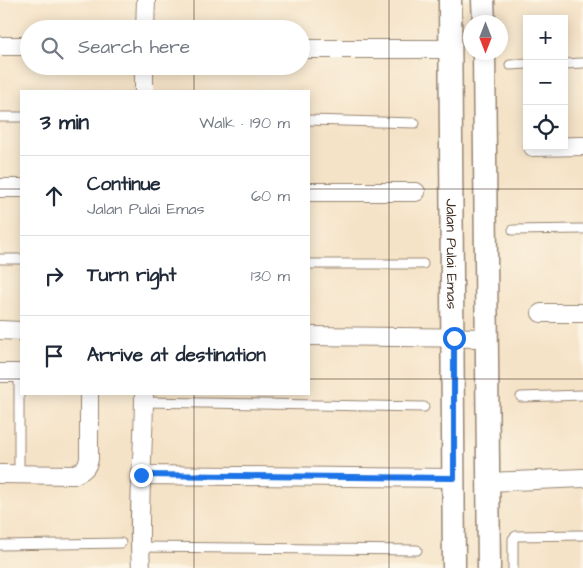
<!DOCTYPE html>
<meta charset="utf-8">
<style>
:root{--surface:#fff;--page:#f2f2f3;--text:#1f2937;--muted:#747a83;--line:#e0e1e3}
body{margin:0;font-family:"Architects Daughter",sans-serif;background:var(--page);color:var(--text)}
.controls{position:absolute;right:15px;top:15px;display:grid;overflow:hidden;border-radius:0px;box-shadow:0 2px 12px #0003}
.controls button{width:45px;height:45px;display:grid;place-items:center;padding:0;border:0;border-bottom:1px solid var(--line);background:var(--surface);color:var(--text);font:25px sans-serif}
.compass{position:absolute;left:463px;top:15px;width:45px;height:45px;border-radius:50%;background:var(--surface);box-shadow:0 2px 12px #0003;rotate:180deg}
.stop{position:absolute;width:15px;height:15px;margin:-11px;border:4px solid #1a73e8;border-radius:50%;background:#fff}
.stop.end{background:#1a73e8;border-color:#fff;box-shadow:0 1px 5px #0008}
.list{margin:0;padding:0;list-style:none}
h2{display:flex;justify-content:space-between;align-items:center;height:65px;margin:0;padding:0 20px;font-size:21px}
h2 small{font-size:16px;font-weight:400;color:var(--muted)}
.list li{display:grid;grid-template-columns:32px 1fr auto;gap:15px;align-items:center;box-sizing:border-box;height:80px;padding:0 20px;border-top:1px solid var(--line)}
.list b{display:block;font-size:19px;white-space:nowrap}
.list p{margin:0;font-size:16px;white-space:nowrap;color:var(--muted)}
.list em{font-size:16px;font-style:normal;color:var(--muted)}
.icon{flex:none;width:28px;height:28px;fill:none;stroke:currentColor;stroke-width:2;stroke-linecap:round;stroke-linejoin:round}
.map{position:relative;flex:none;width:583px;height:568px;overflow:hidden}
.search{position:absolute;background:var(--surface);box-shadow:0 2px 12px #0003;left:20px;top:20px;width:290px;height:55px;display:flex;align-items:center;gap:12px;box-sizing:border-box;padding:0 18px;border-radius:28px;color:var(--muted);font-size:19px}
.panel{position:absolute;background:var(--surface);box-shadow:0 2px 12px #0003;left:20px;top:90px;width:290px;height:305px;border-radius:0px}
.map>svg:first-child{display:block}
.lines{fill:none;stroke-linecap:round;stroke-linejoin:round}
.service-casing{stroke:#988673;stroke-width:11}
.minor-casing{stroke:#988673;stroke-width:20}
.tertiary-casing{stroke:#988673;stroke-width:25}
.service{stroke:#fff;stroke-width:9}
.minor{stroke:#fff;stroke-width:18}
.tertiary{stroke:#fff;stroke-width:22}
.route{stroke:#1a73e8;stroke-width:6}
.grid{fill:none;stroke:#3b2a1e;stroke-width:1;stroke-opacity:0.55}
.labels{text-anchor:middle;stroke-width:4.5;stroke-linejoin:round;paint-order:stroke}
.street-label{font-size:15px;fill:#3b2a1e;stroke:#fcf5e5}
</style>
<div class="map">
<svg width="583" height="568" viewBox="0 0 583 568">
<rect width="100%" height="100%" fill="#fcf5e5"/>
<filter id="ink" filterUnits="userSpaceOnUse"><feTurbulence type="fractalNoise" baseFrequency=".02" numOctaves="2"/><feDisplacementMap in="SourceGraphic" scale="10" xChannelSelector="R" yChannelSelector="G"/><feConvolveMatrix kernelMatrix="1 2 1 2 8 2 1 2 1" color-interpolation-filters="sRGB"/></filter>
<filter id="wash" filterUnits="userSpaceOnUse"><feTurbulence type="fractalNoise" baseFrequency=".0096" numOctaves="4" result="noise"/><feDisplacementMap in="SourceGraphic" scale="20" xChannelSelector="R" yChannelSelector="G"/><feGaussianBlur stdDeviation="1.12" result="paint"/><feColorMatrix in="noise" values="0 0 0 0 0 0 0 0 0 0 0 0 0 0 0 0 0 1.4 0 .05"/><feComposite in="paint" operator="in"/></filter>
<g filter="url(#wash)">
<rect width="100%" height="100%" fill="#f5e3c8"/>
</g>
<g filter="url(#ink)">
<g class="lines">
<g class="service-casing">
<g id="service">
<path d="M564,64L583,63"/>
<path d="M510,65L527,64"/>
<path d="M0,117H21"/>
<path d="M309,120L415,123"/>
<path d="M513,230L583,229"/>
<path d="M0,259H21"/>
<path d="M309,264H423"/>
<path d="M19,373V474"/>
<path d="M521,397L583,395"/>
<path d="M144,402L424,407"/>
<path d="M0,545L121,543"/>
<path d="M139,547L417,550"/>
<path d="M513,568V539L516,536L583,535"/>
</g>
</g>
<g class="minor-casing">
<g id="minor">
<path d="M145,29L146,0"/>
<path d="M0,46H29"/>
<path d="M301,49H451"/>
<path d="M144,91V66"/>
<path d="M533,147L583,146"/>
<path d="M0,188H21"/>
<path d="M309,192H416"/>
<path d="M541,313H583"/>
<path d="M0,330L21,331"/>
<path d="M309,336L487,338"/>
<path d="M0,373H21"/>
<path d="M0,474L73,475C82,471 87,469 89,459V394"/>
<path d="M141,475L454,478"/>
<path d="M489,482L583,478"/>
<path d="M141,568C137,510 144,452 144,394"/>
</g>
</g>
<g class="tertiary-casing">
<g id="tertiary">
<path id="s1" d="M450,0L454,568"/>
<path d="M483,0L484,22"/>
<path d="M484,52L489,568"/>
</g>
</g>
<use href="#service" class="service"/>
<use href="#minor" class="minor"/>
<use href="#tertiary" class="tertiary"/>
</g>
</g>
<g class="lines" filter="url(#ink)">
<path class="route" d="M141,475L454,478V338"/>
</g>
<path class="grid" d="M194,0V29M389,0V568M194,66V91M0,189H21M309,189H583M0,379H21M309,379H583M194,394V568"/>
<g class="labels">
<g class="street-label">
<text dy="5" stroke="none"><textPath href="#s1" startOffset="254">Jalan Pulai Emas</textPath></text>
</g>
</g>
</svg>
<div class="controls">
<button>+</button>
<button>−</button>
<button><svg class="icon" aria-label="locate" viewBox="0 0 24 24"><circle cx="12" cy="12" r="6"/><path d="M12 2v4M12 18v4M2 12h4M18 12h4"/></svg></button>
</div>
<svg class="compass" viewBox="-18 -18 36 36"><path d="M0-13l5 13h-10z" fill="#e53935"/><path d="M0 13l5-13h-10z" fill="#747a83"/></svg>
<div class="stop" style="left:454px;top:338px"></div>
<div class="stop end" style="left:141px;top:475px"></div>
<div class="search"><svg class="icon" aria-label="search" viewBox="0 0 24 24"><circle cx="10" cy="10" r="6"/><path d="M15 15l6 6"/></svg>Search here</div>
<section class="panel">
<h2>3 min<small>Walk · 190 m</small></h2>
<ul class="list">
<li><svg class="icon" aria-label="ahead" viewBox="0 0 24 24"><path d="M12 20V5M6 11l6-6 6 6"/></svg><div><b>Continue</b><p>Jalan Pulai Emas</p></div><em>60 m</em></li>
<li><svg class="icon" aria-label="right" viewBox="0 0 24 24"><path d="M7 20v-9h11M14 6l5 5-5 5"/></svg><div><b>Turn right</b></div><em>130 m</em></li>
<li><svg class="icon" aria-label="arrive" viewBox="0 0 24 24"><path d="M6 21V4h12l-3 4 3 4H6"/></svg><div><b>Arrive at destination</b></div></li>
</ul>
</section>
</div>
